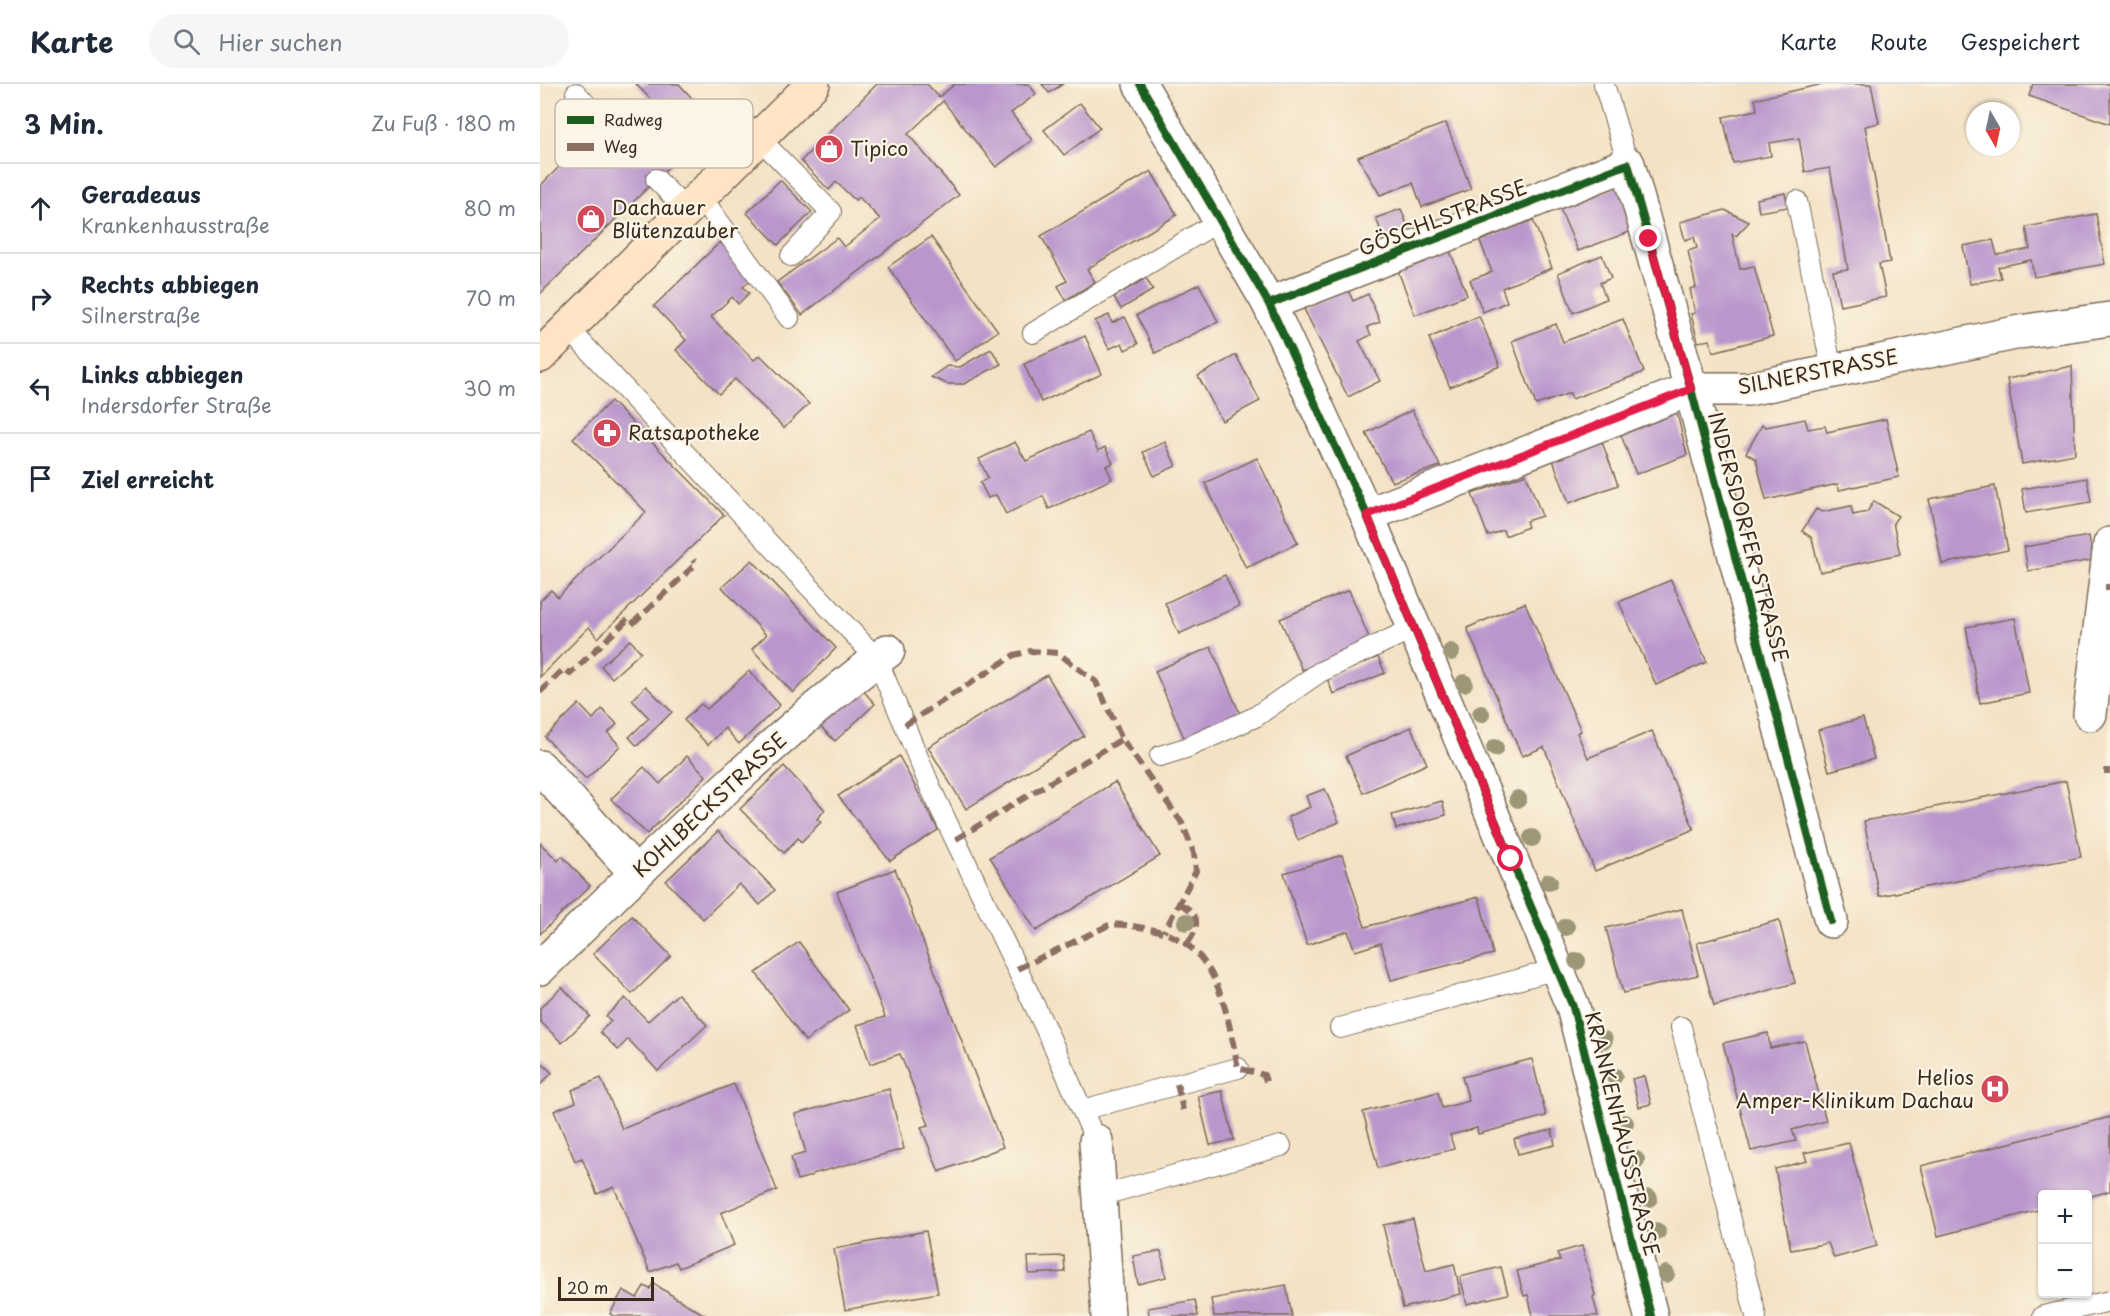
<!DOCTYPE html>
<html lang="de">
<meta charset="utf-8">
<style>
:root{--surface:#fff;--page:#f6f6f7;--text:#1f2937;--muted:#747a83;--line:#e0e1e3}
body{margin:0;font-family:"Playpen Sans",sans-serif;background:var(--page);color:var(--text)}
.controls{position:absolute;right:18px;bottom:18px;display:grid;overflow:hidden;border-radius:6px;box-shadow:0 2px 4px #0004}
.controls button{width:54px;height:54px;display:grid;place-items:center;padding:0;border:0;border-bottom:2px solid var(--line);background:var(--surface);color:var(--text);font:30px sans-serif}
.compass{position:absolute;left:1426px;top:18px;width:54px;height:54px;border-radius:50%;background:var(--surface);box-shadow:0 2px 4px #0004;rotate:171deg}
.scale{position:absolute;left:18px;bottom:15px;width:96px;box-sizing:border-box;padding-left:6px;border:3px solid #3b2a1e;border-top:0;font-size:16px;line-height:21px;white-space:nowrap;color:#3b2a1e;-webkit-text-stroke:4px #fcf5e5;paint-order:stroke}
.stop{position:absolute;width:18px;height:18px;margin:-14px;border:4px solid #e11d48;border-radius:50%;background:#fff}
.stop.end{background:#e11d48;border-color:#fff;box-shadow:0 2px 6px #0008}
.list{margin:0;padding:0;list-style:none}
h2{display:flex;justify-content:space-between;align-items:center;height:78px;margin:0;padding:0 24px;font-size:26px}
h2 small{font-size:20px;font-weight:400;color:var(--muted)}
.list li{display:grid;grid-template-columns:39px 1fr auto;gap:18px;align-items:center;box-sizing:border-box;height:90px;padding:0 24px;border-top:2px solid var(--line)}
.list b{display:block;font-size:22px;white-space:nowrap}
.list p{margin:0;font-size:20px;white-space:nowrap;color:var(--muted)}
.list em{font-size:20px;font-style:normal;color:var(--muted)}
.icon{flex:none;width:33px;height:33px;fill:none;stroke:currentColor;stroke-width:2;stroke-linecap:round;stroke-linejoin:round}
.map{position:relative;flex:none;width:1570px;height:1232px;overflow:hidden}
header{display:flex;align-items:center;gap:36px;box-sizing:border-box;height:84px;padding:0 30px;background:var(--surface);border-bottom:2px solid var(--line)}
header strong{font-size:28px}
nav{display:flex;gap:33px;margin-inline-start:auto;font-size:21px}
.search{width:420px;height:54px;background:var(--page);display:flex;align-items:center;gap:15px;box-sizing:border-box;padding:0 21px;border-radius:33px;color:var(--muted);font-size:22px}
main{display:flex}
aside{flex:1;background:var(--surface)}
.map>svg:first-child{display:block}
.building{fill:#b997cd}
.lines{fill:none;stroke-linecap:round;stroke-linejoin:round}
.service-casing{stroke:#7b6a58;stroke-width:22}
.minor-casing{stroke:#7b6a58;stroke-width:36}
.secondary-casing{stroke:#7b6a58;stroke-width:36}
.service{stroke:#fff;stroke-width:20}
.minor{stroke:#fff;stroke-width:33}
.secondary{stroke:#ffe4c6;stroke-width:33}
.quiet{stroke:#8d6e63;stroke-width:6;stroke-dasharray:12 6;stroke-linecap:butt}
.cycleway-casing{stroke:#fcf5e5;stroke-width:11}
.cycleway{stroke:#1b5e20;stroke-width:8}
.tree{fill:#9d9778}
.route{stroke:#e11d48;stroke-width:8}
.labels{text-anchor:middle;stroke-width:4.5;stroke-linejoin:round;paint-order:stroke}
.poi-label{font-size:20px;fill:#3b2a1e;stroke:#fcf5e5;text-anchor:start}
.street-label{font-size:20px;fill:#3b2a1e;stroke:#fcf5e5}
.key{fill:#fcf5e5;stroke:#c2b8a9;stroke-width:1.5}
.key-label{font-size:16px;fill:#3b2a1e}
</style>
<header>
<strong>Karte</strong>
<div class="search"><svg class="icon" aria-label="search" viewBox="0 0 24 24"><circle cx="10" cy="10" r="6"/><path d="M15 15l6 6"/></svg>Hier suchen</div>
<nav><a>Karte</a><a>Route</a><a>Gespeichert</a></nav>
</header>
<main>
<aside>
<h2>3 Min.<small>Zu Fuß · 180 m</small></h2>
<ul class="list">
<li><svg class="icon" aria-label="ahead" viewBox="0 0 24 24"><path d="M12 20V5M6 11l6-6 6 6"/></svg><div><b>Geradeaus</b><p>Krankenhausstraße</p></div><em>80 m</em></li>
<li><svg class="icon" aria-label="right" viewBox="0 0 24 24"><path d="M7 20v-9h11M14 6l5 5-5 5"/></svg><div><b>Rechts abbiegen</b><p>Silnerstraße</p></div><em>70 m</em></li>
<li><svg class="icon" aria-label="left" viewBox="0 0 24 24"><path d="M17 20v-9H6M10 6l-5 5 5 5"/></svg><div><b>Links abbiegen</b><p>Indersdorfer Straße</p></div><em>30 m</em></li>
<li><svg class="icon" aria-label="arrive" viewBox="0 0 24 24"><path d="M6 21V4h12l-3 4 3 4H6"/></svg><div><b>Ziel erreicht</b></div></li>
</ul>
</aside>
<div class="map">
<svg width="1570" height="1232" viewBox="0 0 1570 1232">
<rect width="100%" height="100%" fill="#fcf5e5"/>
<filter id="ink" filterUnits="userSpaceOnUse"><feTurbulence type="fractalNoise" baseFrequency=".0167" numOctaves="2"/><feDisplacementMap in="SourceGraphic" scale="12" xChannelSelector="R" yChannelSelector="G"/><feConvolveMatrix kernelMatrix="1 2 1 2 8 2 1 2 1" color-interpolation-filters="sRGB"/></filter>
<filter id="wash" filterUnits="userSpaceOnUse"><feTurbulence type="fractalNoise" baseFrequency=".008" numOctaves="4" result="noise"/><feDisplacementMap in="SourceGraphic" scale="24" xChannelSelector="R" yChannelSelector="G"/><feGaussianBlur stdDeviation="1.35" result="paint"/><feColorMatrix in="noise" values="0 0 0 0 0 0 0 0 0 0 0 0 0 0 0 0 0 1.4 0 .05"/><feComposite in="paint" operator="in"/></filter>
<g filter="url(#wash)">
<rect width="100%" height="100%" fill="#f3e2c5"/>
<g id="blocks">
<g class="building">
<path d="M96,0H139L174,38L0,210V102L42,60L59,78L116,21Z"/>
<path d="M337,0H387L399,13L415,0H489L496,10L471,29L492,56L456,83L403,17L368,50L419,111L262,231L237,198L297,154L304,163L340,135L319,113L315,116L296,98L289,106L261,77Z"/>
<path d="M502,0H523L509,9Z"/>
<path d="M1284,0H1331L1339,39L1325,42L1350,178L1339,180L1346,213L1300,222L1293,187L1308,185L1290,84L1265,88L1259,54L1229,59L1231,72L1193,79L1183,33L1217,26L1215,15Z"/>
<path d="M1493,0H1570V40L1489,12Z"/>
<path d="M540,19L560,44L524,71L504,46Z"/>
<path d="M906,39L931,105L882,123L873,99L840,111L818,73Z"/>
<path d="M611,87L637,131L547,185L555,198L526,216L518,202L527,197L501,152Z"/>
<path d="M240,96L272,128L238,161L207,129Z"/>
<path d="M1081,101L1092,147L1038,167L1020,125Z"/>
<path d="M1245,109L1248,123L1219,128L1217,115Z"/>
<path d="M861,125L869,146L844,155L836,134Z"/>
<path d="M1185,126L1209,138L1196,152L1192,150L1200,185L1214,182L1233,252L1173,268L1170,256L1158,258L1151,230L1155,229L1150,205L1156,203L1148,167L1157,164L1154,153L1145,156L1140,138Z"/>
<path d="M1556,130L1565,180L1494,193L1491,176L1458,183L1461,194L1430,200L1423,162L1453,156L1457,171L1490,165L1486,143Z"/>
<path d="M993,136L1012,184L962,204L967,218L943,228L930,196L952,188L940,157Z"/>
<path d="M391,153L458,247L415,277L348,183Z"/>
<path d="M180,158L214,193L203,203L209,209L198,220L192,213L171,233L214,276L220,271L269,320L244,344L195,295L179,310L136,266L146,256L114,222Z"/>
<path d="M910,167L927,211L875,231L858,187Z"/>
<path d="M1062,171L1071,194L1060,199L1066,215L1033,229L1018,189Z"/>
<path d="M606,194L613,206L581,225L574,213Z"/>
<path d="M659,200L678,238L615,269L597,231Z"/>
<path d="M807,204L813,217L828,210L840,238L827,243L831,251L819,257L840,297L808,313L764,225Z"/>
<path d="M569,231L572,239L585,233L598,260L585,266L582,259L569,265L555,237Z"/>
<path d="M939,232L960,282L910,303L889,254Z"/>
<path d="M1083,235L1104,288L1032,315L1030,309L996,321L972,257L1016,240L1023,258Z"/>
<path d="M545,252L562,290L501,318L484,280Z"/>
<path d="M451,265L461,280L424,300H407L391,293L407,282L420,283Z"/>
<path d="M696,271L720,317L682,337L658,292Z"/>
<path d="M1532,282L1535,370L1482,380L1467,295Z"/>
<path d="M71,317L184,431L58,554L49,543L0,593V517L11,506L18,513L106,428L33,354Z"/>
<path d="M872,326L900,382L852,398L826,349Z"/>
<path d="M1137,329L1147,371L1096,390L1081,351Z"/>
<path d="M1265,335L1268,345L1285,342L1287,348L1346,335L1359,393L1299,406L1298,400L1226,416L1216,375L1206,369L1222,341L1226,343Z"/>
<path d="M549,348L558,367L565,363L573,379L566,382L572,395L509,425L503,412L466,430L456,411L448,414L440,398L448,394L439,375L475,358L486,377Z"/>
<path d="M625,358L636,382L614,392L603,368Z"/>
<path d="M1062,358L1078,401L1029,419L1013,376Z"/>
<path d="M717,374L758,459L706,484L665,399Z"/>
<path d="M986,390L1002,432L986,437L988,443L965,452L963,446L948,452L932,410Z"/>
<path d="M1547,394L1551,418L1486,429L1482,405Z"/>
<path d="M1455,402L1468,466L1402,480L1389,415Z"/>
<path d="M1334,417L1358,432L1353,439L1360,470L1280,488L1272,454L1262,447L1276,425L1282,428L1311,422L1313,431L1327,428Z"/>
<path d="M1549,452L1553,476L1488,487L1484,463Z"/>
<path d="M212,476L296,564L253,609L212,565L226,551L182,503Z"/>
<path d="M685,491L699,522L639,550L625,519Z"/>
<path d="M1131,496L1167,578L1116,601L1079,518Z"/>
<path d="M809,506L830,556L762,586L740,535Z"/>
<path d="M985,519L1041,647L1037,649L1048,674L1112,647L1154,745L1055,787L1004,663L982,672L927,544Z"/>
<path d="M1475,534L1489,609L1440,619L1426,543Z"/>
<path d="M90,556L101,568L72,594L61,582Z"/>
<path d="M671,563L701,632L645,656L615,587Z"/>
<path d="M838,573L845,589L793,610L787,594Z"/>
<path d="M209,587L240,621L199,660L185,644L168,661L144,636L161,620L167,625Z"/>
<path d="M507,591L544,652L426,725L388,663Z"/>
<path d="M106,602L132,628L97,662L89,653L109,634L92,616Z"/>
<path d="M320,603L335,620L295,657L276,638Z"/>
<path d="M39,620L53,635L62,625L77,640L68,649L80,662L46,695L5,653Z"/>
<path d="M1323,634L1334,675L1289,687L1278,646Z"/>
<path d="M871,643L887,680L823,709L806,672Z"/>
<path d="M147,672L166,692L107,750L71,715L104,683L120,700Z"/>
<path d="M359,672L398,746L350,777L298,712Z"/>
<path d="M244,682L285,726L277,735L281,738L261,758L258,754L244,769L200,725Z"/>
<path d="M1526,697L1541,773L1339,812L1324,737Z"/>
<path d="M575,698L620,772L496,847L450,773Z"/>
<path d="M785,705L799,738L758,756L748,733L770,723L766,712Z"/>
<path d="M902,717L906,731L856,745L852,731Z"/>
<path d="M178,747L235,806L220,821L199,800L163,835L126,797Z"/>
<path d="M0,759L18,777L22,772L50,802L0,850Z"/>
<path d="M802,771L825,843L939,813L953,870L851,896L841,859L815,867L808,847L767,861L744,789Z"/>
<path d="M355,785L463,1063L399,1088L381,1043L389,1041L360,970L330,980L317,941L345,933L297,808Z"/>
<path d="M1142,825L1158,891L1083,909L1066,844Z"/>
<path d="M92,832L131,872L92,910L53,870Z"/>
<path d="M1239,836L1255,899L1174,922L1157,859Z"/>
<path d="M259,858L309,926L265,957L216,889Z"/>
<path d="M22,903L50,932L22,959L0,937V924Z"/>
<path d="M138,910L167,941L118,987L88,955L78,966L60,948L71,937L66,932L85,914L108,937Z"/>
<path d="M1228,949L1230,964L1265,957L1286,1037L1252,1046L1256,1057L1211,1067L1183,959Z"/>
<path d="M992,975L1006,1032L938,1050L937,1044L910,1051L914,1065L838,1084L823,1028L898,1008L902,1024L929,1017L922,993Z"/>
<path d="M0,977L12,989L0,1001Z"/>
<path d="M1104,992L1111,1020L1099,1023L1092,995Z"/>
<path d="M61,994L82,1045L194,1000L237,1106L181,1129L194,1161L139,1184L136,1178L110,1188L74,1103L57,1110L42,1074L35,1077L14,1027L36,1018L32,1006Z"/>
<path d="M349,1005L364,1065L272,1090V1092L257,1096L251,1073L266,1069L255,1030Z"/>
<path d="M682,1007L694,1056L670,1061L658,1012Z"/>
<path d="M1570,1033V1107L1548,1113V1110H1503L1502,1125L1398,1152L1381,1082Z"/>
<path d="M1012,1046L1015,1061L978,1070L974,1055Z"/>
<path d="M1309,1059L1337,1162L1294,1174L1288,1159L1251,1166L1235,1085L1267,1077L1264,1069Z"/>
<path d="M873,1135L886,1187L914,1180L921,1210L863,1224L843,1141Z"/>
<path d="M386,1147L398,1209L305,1226L294,1165Z"/>
<path d="M1042,1162L1055,1211L1053,1213L1058,1232H993L988,1211L984,1212L977,1187L1020,1176L1017,1169Z"/>
<path d="M621,1167L626,1193L598,1200L593,1172Z"/>
<path d="M524,1172L525,1188L489,1190L488,1173Z"/>
<path d="M961,1183L968,1210L927,1220L920,1193Z"/>
<path d="M113,1199L136,1214L167,1232H74L70,1230L83,1206L97,1214L104,1202L110,1205Z"/>
<path d="M746,1201L752,1232H674L671,1215Z"/>
<path d="M655,1216L658,1232H609L608,1224Z"/>
</g>
</g>
</g>
<g filter="url(#ink)">
<use href="#blocks" fill-opacity="0" stroke="#7b6a58" stroke-width="1.5"/>
<g class="lines">
<g class="service-casing">
<g id="service">
<path d="M1064,0L1088,80"/>
<path d="M36,9L79,57"/>
<path d="M219,54L291,128L251,172"/>
<path d="M116,95L147,127"/>
<path d="M161,113L249,234"/>
<path d="M1257,117L1292,286"/>
<path d="M29,245L337,575L392,707L511,956L556,1057"/>
<path d="M493,249L681,136"/>
<path d="M620,672L646,664L715,633L780,588L874,544"/>
<path d="M1141,943L1216,1232"/>
<path d="M800,944L1017,885"/>
<path d="M542,1026L698,984"/>
<path d="M559,1112L741,1062"/>
<path d="M1503,1232L1570,1217"/>
</g>
</g>
<g class="minor-casing">
<g id="minor">
<path d="M600,0L729,220L827,431L971,775L1033,923L1111,1232"/>
<path d="M729,220L1088,80L1151,305L1291,837"/>
<path d="M827,431L1151,305H1208L1480,248L1570,235"/>
<path d="M1550,630L1570,460"/>
<path d="M0,683L96,789"/>
<path d="M0,884C110,776 224,660 348,567"/>
<path d="M556,1057L568,1232"/>
</g>
</g>
<g class="secondary-casing">
<path id="secondary" d="M0,272L273,0"/>
</g>
<use href="#service" class="service"/>
<use href="#minor" class="minor"/>
<use href="#secondary" class="secondary"/>
<g class="quiet">
<path d="M1565,503H1570"/>
<path d="M0,608L24,585L30,590L86,537L91,541L156,480L153,476"/>
<path d="M365,641L474,571L491,567L518,569L556,598L582,655L642,739L654,769L656,787L624,848"/>
<path d="M1564,687H1570"/>
<path d="M416,755L582,655"/>
<path d="M640,820C660,829 660,842 648,859"/>
<path d="M477,885L569,841C583,839 596,843 610,845C679,858 686,926 698,984L724,991L727,1000"/>
<path d="M637,1000L643,1026"/>
</g>
<g class="cycleway-casing">
<g id="cycleway">
<path d="M600,0L729,220L827,431L971,775L1033,923L1111,1232"/>
<path d="M729,220L1088,80L1151,305L1291,837"/>
</g>
</g>
<use href="#cycleway" class="cycleway"/>
</g>
<g class="tree">
<circle cx="911" cy="568" r="9"/>
<circle cx="924" cy="599" r="9"/>
<circle cx="941" cy="630" r="9"/>
<circle cx="955" cy="664" r="9"/>
<circle cx="978" cy="715" r="9"/>
<circle cx="992" cy="754" r="9"/>
<circle cx="1009" cy="798" r="9"/>
<circle cx="646" cy="838" r="9"/>
<circle cx="1026" cy="843" r="9"/>
<circle cx="1037" cy="877" r="9"/>
<circle cx="1064" cy="956" r="9"/>
<circle cx="1074" cy="992" r="9"/>
<circle cx="1085" cy="1039" r="9"/>
<circle cx="1096" cy="1076" r="9"/>
<circle cx="1109" cy="1114" r="9"/>
<circle cx="1117" cy="1148" r="9"/>
<circle cx="1126" cy="1190" r="9"/>
</g>
</g>
<g class="lines" filter="url(#ink)">
<path class="route" d="M971,775L827,431L1151,305L1109,155"/>
</g>
<defs>
<g id="shop-disc" transform="scale(1.5)"><circle r="9.5" fill="#d1495b" stroke="#fcf5e5"/><path d="M-5-2.5h2.3a2.7 3.5 0 0 1 5.4 0H5L5.5 6h-11ZM-1.5-2.5h3a1.5 2.3 0 0 0-3 0Z" fill="#fff"/></g>
<g id="pharmacy-disc" transform="scale(1.5)"><circle r="9.5" fill="#d1495b" stroke="#fcf5e5"/><path d="M-2-6h4v4h4v4h-4v4h-4v-4h-4v-4h4Z" fill="#fff"/></g>
<g id="hospital-disc" transform="scale(1.5)"><circle r="9.5" fill="#d1495b" stroke="#fcf5e5"/><path d="M-5-5h3v3.5h4V-5h3V5h-3V1.5h-4V5h-3Z" fill="#fff"/></g>
</defs>
<g fill-rule="evenodd">
<use href="#shop-disc" x="289" y="65"/>
<use href="#shop-disc" x="51" y="135"/>
<use href="#pharmacy-disc" x="67" y="349"/>
<use href="#hospital-disc" x="1455" y="1005"/>
</g>
<g class="labels">
<g class="poi-label">
<text x="310" y="72">Tipico</text>
<text x="72" y="131">Dachauer<tspan x="72" dy="23">Blütenzauber</tspan></text>
<text x="88" y="356">Ratsapotheke</text>
<text x="1434" y="1001" text-anchor="end">Helios<tspan x="1434" dy="23">Amper-Klinikum Dachau</tspan></text>
</g>
<g class="street-label">
<text transform="translate(903 134) rotate(-21)" y="7">GÖSCHLSTRASSE</text>
<text transform="translate(1278 288) rotate(-11)" y="7">SILNERSTRASSE</text>
<text transform="translate(1208 453) rotate(75)" y="7">INDERSDORFER STRASSE</text>
<text transform="translate(170 721) rotate(-43)" y="7">KOHLBECKSTRASSE</text>
<text transform="translate(1082 1050) rotate(76)" y="7">KRANKENHAUSSTRASSE</text>
</g>
</g>
<rect x="15" y="15" width="198" height="69" rx="9" class="key"/>
<rect x="27" y="32" width="27" height="8" fill="#1b5e20"/>
<rect x="27" y="59" width="27" height="8" fill="#8d6e63"/>
<g class="key-label">
<text x="64" y="42">Radweg</text>
<text x="64" y="69">Weg</text>
</g>
</svg>
<div class="controls">
<button>+</button>
<button>−</button>
</div>
<svg class="compass" viewBox="-18 -18 36 36"><path d="M0-13l5 13h-10z" fill="#e53935"/><path d="M0 13l5-13h-10z" fill="#747a83"/></svg>
<div class="scale">20 m</div>
<div class="stop" style="left:971px;top:775px"></div>
<div class="stop end" style="left:1109px;top:155px"></div>
</div>
</main>
